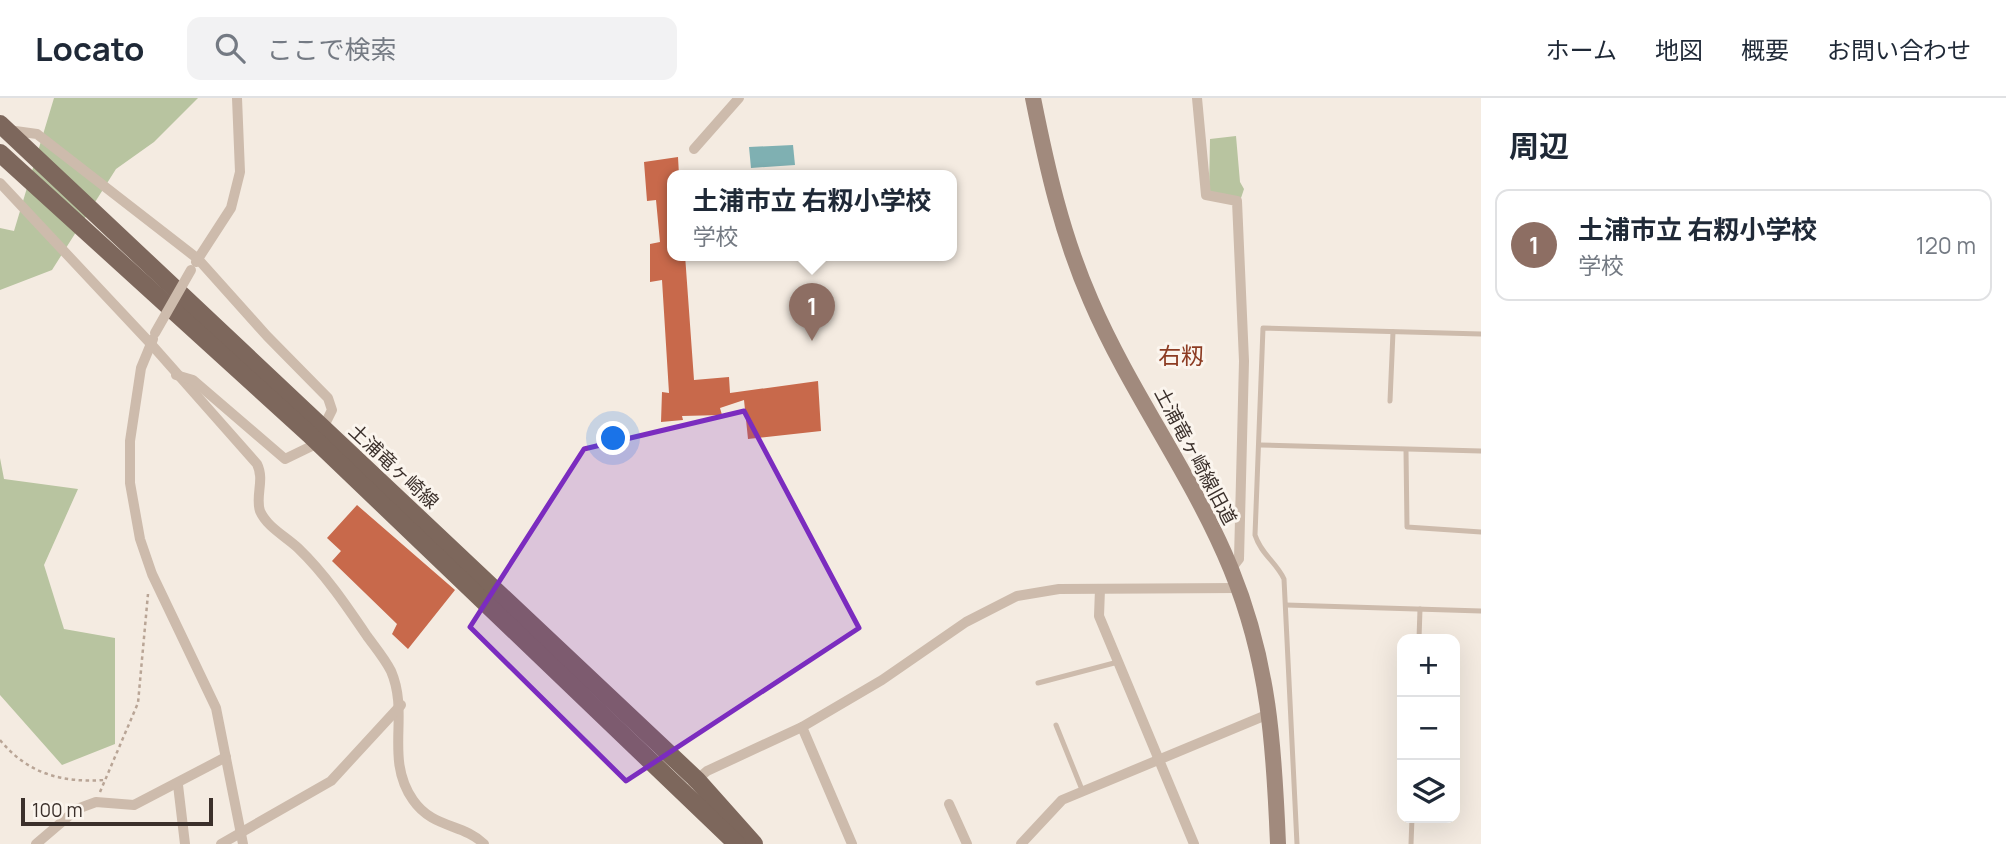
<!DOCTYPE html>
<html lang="ja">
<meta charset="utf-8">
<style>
:root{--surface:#fff;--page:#f2f2f3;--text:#1f2937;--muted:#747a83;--line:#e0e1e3;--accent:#2563eb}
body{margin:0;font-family:Manrope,"Noto Sans JP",sans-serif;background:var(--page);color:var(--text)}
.controls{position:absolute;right:21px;bottom:21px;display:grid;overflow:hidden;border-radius:14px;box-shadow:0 7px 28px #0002}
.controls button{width:63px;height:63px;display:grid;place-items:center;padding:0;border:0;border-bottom:2px solid var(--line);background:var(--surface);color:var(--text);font:35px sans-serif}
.scale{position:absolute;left:21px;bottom:18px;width:192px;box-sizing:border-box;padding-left:7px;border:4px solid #3b302b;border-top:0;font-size:19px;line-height:24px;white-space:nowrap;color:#3b302b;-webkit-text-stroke:5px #fbf5ee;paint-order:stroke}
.you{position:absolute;left:614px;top:341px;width:24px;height:24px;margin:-18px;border:5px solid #fff;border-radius:50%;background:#1a73e8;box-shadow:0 0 0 10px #1a73e833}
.badge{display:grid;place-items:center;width:46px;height:46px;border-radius:50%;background:var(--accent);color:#fff;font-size:23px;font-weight:700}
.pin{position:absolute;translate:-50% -58px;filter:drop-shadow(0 2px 4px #0008)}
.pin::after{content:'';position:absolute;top:37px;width:24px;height:21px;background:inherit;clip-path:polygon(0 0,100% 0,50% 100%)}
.popup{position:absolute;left:667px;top:72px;width:290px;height:91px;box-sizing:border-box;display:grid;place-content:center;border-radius:14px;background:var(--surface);filter:drop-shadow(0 2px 5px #0005);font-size:23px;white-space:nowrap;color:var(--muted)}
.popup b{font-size:26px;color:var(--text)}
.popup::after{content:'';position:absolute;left:50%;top:100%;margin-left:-14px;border:14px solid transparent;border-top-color:var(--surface)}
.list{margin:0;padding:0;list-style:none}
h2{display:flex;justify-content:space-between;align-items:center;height:91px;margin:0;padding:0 28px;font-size:30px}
h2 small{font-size:23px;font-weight:400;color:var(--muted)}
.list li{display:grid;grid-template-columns:46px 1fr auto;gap:21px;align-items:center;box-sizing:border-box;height:112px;margin:0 14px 14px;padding:0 14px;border:2px solid var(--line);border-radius:14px}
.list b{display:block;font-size:26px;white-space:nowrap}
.list p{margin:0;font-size:23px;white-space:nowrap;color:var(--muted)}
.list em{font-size:23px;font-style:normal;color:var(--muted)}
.icon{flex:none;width:38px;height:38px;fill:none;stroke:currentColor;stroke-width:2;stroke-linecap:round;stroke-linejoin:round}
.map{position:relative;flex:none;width:1481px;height:746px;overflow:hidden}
header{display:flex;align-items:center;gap:42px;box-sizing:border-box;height:98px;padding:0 35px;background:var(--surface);border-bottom:2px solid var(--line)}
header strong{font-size:33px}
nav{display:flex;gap:38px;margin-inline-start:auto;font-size:24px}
.search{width:490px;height:63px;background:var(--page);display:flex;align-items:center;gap:18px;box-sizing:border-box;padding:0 24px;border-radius:14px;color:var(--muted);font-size:26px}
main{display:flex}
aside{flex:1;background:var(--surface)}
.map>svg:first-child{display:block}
.green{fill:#b8c4a0}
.water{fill:#7fb0b2}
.building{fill:#c8694b}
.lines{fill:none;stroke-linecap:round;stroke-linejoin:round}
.path{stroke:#b9a596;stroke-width:2.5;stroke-dasharray:3.5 3.5;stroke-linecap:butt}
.lane{stroke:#cdbbac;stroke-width:5}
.street{stroke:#cdbbac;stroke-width:10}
.secondary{stroke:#a18a7d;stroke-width:16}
.primary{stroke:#7d675c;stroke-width:18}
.street-bridge{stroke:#cdbbac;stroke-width:10}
.marked{fill:#7b2cbf;fill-opacity:0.2;stroke:#7b2cbf;stroke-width:5;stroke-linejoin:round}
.labels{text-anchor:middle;stroke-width:6;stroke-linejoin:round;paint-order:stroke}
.street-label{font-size:19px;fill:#3b302b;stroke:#fbf5ee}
.quarter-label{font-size:23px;fill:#8c3b22;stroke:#fbf5ee}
</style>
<header>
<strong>Locato</strong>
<div class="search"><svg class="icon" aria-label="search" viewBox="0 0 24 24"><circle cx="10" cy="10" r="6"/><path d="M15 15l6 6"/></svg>ここで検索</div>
<nav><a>ホーム</a><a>地図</a><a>概要</a><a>お問い合わせ</a></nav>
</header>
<main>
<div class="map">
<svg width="1481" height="746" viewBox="0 0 1481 746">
<rect width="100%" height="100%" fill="#f4ebe1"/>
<g class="green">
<path d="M54,0H198L154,44L116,71L52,172L0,192V130L14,133Z"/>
<path d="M1236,38L1240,84L1244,91L1241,100L1209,94L1210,41Z"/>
<path d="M0,360L4,381L78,391L44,467L64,531L115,540V646L62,667L0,597Z"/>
</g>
<path class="water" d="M793,47L795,67L751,70L749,49Z"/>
<g class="building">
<path d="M678,59L679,77H672V157H685L694,282L729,279L730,295L818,283L821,333L748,341L744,302L720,310L722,317L682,318L683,322L661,324L662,294L669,295L662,182L650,184V146L660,144L656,102L647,103L644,64Z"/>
<path d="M357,407L455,492L408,551L392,536L397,526L332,463L341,453L327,440Z"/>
</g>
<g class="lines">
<g class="path">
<path d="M0,642C28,676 62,685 105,682"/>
<path d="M100,694L138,605L148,496"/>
</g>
<g class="lane">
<path d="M1390,303L1393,234"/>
<path d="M1260,347L1481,353"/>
<path d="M1406,352L1407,429L1481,434"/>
<path d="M1286,507L1481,513"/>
<path d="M1419,541L1420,511"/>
<path d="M1038,585L1118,564"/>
<path d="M1056,627L1083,694"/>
<path d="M1297,746L1284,481C1276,464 1261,456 1255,437L1263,230L1481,236"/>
<path d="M1411,746L1412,720"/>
</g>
<g class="street">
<path d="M1197,0L1206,97L1237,103L1244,263L1239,461L1231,471"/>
<path d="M8,32L37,36L198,161L267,238L328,300L332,312L323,330"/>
<path d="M694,51L739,0"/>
<path d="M0,85L151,246L257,366C265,382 255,398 260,413C267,429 285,438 298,450C325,476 346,507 367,538C375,549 385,561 391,573C410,617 384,660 413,702C433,731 463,725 484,746"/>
<path d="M196,164L231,110L240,74L237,0"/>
<path d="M153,241L141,270L130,343V385L140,441L152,476L216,610L243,746"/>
<path d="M176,277L193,282L285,361L318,345"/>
<path d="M1100,491L1099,518L1194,746"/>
<path d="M802,629L852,746"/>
<path d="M693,685L707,673L802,629L882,582L966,524L1017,498L1059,491L1238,490"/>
<path d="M178,687L185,746"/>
<path d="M949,706L967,746"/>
<path d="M36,746L77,711L96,704L134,707L226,659"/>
<path d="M221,746L331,683L401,607"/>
<path d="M1021,746L1062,702L1271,615"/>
</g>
<path class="secondary" d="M1033,0C1047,70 1062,137 1091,203C1131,296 1193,378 1231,471C1269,564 1274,647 1278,746"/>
<g class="primary">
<path d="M0,26L697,682L754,746"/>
<path d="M0,55L309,336L737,746"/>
</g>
<path class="street-bridge" d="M155,235L191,172"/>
</g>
<path class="marked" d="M744,313L859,530L626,683L470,529L584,351Z"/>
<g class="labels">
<g class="street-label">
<text transform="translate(1196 358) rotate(62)" y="7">土浦竜ヶ崎線旧道</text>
<text transform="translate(394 368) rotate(43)" y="7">土浦竜ヶ崎線</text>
</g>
<g class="quarter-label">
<text x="1181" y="266">右籾</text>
</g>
</g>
</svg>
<div class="controls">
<button>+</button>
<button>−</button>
<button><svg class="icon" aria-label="layers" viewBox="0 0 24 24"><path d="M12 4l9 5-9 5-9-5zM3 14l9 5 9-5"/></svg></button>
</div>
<div class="scale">100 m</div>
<div class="you"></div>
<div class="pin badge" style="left:812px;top:243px;background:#8d6e63">1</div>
<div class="popup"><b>土浦市立 右籾小学校</b>学校</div>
</div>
<aside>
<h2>周辺<small></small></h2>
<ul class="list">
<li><span class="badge" style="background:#8d6e63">1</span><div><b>土浦市立 右籾小学校</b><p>学校</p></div><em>120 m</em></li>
</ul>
</aside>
</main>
